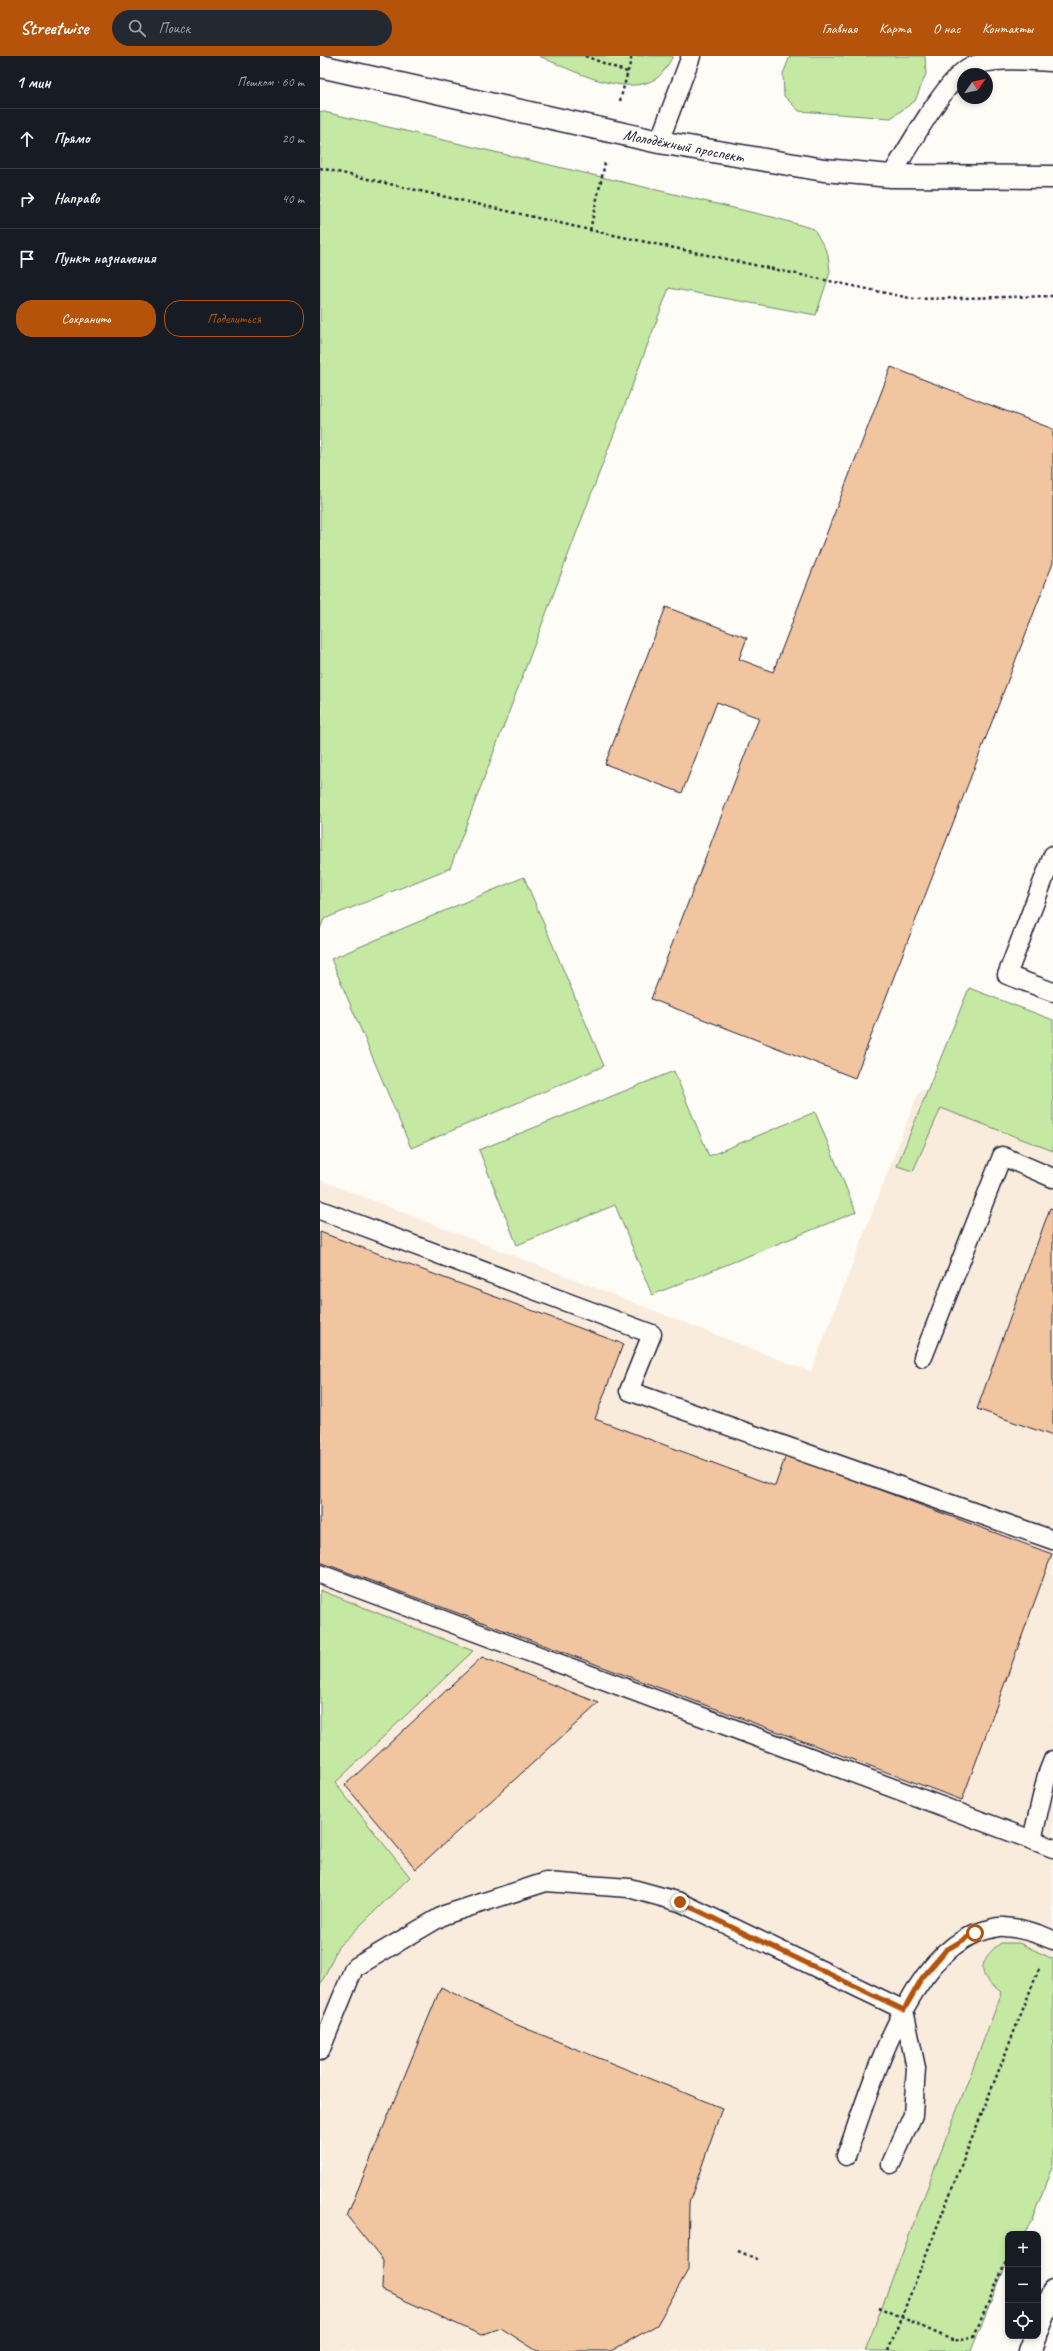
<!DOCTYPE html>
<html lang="ru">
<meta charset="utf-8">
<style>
:root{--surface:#171b24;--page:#242831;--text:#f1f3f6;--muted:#9ea1a6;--line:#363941;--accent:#b45309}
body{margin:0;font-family:Caveat,sans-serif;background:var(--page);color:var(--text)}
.controls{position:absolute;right:12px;bottom:12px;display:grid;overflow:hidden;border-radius:8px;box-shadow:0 2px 6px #0003}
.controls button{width:36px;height:36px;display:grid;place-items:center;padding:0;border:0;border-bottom:1px solid var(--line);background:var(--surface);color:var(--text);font:20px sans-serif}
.compass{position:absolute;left:637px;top:12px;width:36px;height:36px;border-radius:50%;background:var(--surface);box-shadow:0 2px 6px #0003;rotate:56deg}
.stop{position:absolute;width:12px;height:12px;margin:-9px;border:3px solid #b45309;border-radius:50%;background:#fff}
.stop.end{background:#b45309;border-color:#fff;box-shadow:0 1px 4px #0008}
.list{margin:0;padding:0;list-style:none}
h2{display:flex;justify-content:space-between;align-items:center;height:52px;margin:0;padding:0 16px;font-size:17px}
h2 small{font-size:13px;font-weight:400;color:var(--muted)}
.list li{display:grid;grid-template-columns:26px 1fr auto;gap:12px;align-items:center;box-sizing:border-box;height:60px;padding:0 16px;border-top:1px solid var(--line)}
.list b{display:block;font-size:15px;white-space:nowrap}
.list em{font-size:13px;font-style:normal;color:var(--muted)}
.actions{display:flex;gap:8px;padding:12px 16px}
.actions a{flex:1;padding:9px 0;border:1px solid var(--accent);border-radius:16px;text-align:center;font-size:14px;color:var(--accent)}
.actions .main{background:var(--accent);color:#fff}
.icon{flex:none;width:22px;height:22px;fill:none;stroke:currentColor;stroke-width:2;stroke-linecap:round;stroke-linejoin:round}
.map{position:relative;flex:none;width:733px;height:2295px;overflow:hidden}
header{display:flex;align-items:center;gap:24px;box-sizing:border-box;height:56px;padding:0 20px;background:var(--accent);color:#fff}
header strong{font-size:19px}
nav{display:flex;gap:22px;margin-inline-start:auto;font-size:14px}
.search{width:280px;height:36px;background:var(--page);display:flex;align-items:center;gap:10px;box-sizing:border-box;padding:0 14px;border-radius:22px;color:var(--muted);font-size:15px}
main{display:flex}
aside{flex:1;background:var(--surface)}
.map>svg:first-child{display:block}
.built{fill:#f9ecdd}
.green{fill:#c5e9a3;stroke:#74866f}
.building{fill:#f1c5a0;stroke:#22223b}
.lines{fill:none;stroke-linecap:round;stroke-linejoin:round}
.lane-casing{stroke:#22223b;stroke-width:21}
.secondary-casing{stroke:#22223b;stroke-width:25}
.path{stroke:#22223b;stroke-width:2.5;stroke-dasharray:3 3;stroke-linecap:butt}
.lane{stroke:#fdfcf7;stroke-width:18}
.secondary{stroke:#fdfcf7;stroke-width:22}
.route{stroke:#b45309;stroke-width:5}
.labels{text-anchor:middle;stroke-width:3;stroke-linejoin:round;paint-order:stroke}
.street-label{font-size:16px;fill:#22223b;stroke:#fdfcf7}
</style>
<header>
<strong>Streetwise</strong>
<div class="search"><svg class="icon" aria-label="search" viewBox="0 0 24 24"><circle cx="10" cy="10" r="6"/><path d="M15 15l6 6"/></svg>Поиск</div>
<nav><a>Главная</a><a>Карта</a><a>О нас</a><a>Контакты</a></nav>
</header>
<main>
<aside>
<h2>1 мин<small>Пешком · 60 m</small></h2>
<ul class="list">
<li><svg class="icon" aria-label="ahead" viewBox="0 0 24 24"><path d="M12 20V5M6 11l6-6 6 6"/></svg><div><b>Прямо</b></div><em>20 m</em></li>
<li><svg class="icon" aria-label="right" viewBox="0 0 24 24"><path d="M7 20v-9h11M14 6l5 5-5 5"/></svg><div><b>Направо</b></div><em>40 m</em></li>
<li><svg class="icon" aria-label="arrive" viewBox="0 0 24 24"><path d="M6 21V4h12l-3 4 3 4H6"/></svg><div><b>Пункт назначения</b></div></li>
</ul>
<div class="actions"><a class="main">Сохранить</a><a>Поделиться</a></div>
</aside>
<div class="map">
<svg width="733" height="2295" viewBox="0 0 733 2295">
<rect width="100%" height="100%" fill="#fdfcf7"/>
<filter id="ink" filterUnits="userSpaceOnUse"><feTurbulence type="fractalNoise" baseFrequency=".025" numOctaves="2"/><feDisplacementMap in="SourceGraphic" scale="8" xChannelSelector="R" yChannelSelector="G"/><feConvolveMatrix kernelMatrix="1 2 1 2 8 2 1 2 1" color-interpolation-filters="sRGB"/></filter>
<g filter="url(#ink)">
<path class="built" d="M623,1031L733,1074V1938L595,2295H0V1124L491,1316L599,1035Z"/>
<g class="green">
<path d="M219,0H353C349,7 343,18 337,22C305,43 249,13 219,0Z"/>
<path d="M470,0H605L606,18L595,45L571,62L479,55L464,40L463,18Z"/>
<path d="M0,55L456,162L494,173L508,198L510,216L496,259L349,232L130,812L4,863L0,873Z"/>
<path d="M204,821L284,1010L91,1092L11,903Z"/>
<path d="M649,932L733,964V1095L621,1052L593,1115L577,1110Z"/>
<path d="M354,1015L389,1100L495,1056L536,1156L332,1239L295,1149L197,1189L159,1094Z"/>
<path d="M0,1534L153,1595L15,1727L90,1821L18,1891L0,1930Z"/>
<path d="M681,1887H699L733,1903V2108L712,2164L704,2178H688V2204L651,2295H545L682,1936C678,1933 670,1929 667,1924C656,1910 669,1895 681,1887Z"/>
</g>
<g class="building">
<path d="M571,311L733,373V507L535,1022L331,943L439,662L397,646L362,737L285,708L346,551L427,582L419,603L453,616Z"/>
<path d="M730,1152L733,1153V1380L657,1353Z"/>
<path d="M0,1176L303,1288L275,1363L455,1430L466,1399L732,1498L642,1744L0,1506Z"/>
<path d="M162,1601L279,1647L96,1813L25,1729Z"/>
<path d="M121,1931L190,1966L402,2052L369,2147L368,2214L337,2269L291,2295H217L181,2272L161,2279L62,2234L63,2205L27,2160Z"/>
</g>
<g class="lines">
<g class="lane-casing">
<g id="lane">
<path d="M339,86L371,0"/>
<path d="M571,120C585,97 629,18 651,10C678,1 706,5 733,6"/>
<path d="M733,799L687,919L733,936"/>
<path d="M0,1154L332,1278L309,1335L733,1484"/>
<path d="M603,1301L682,1100L733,1122"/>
<path d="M0,1518L712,1784"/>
<path d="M733,1704L727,1719L712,1784L733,1792"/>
<path d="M0,1995L34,1912L124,1859L226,1826L309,1832L360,1846L584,1954L596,2012L593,2059L571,2108"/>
<path d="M526,2100C551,2033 588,1893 666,1874C671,1873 678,1870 684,1871C701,1872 717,1877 733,1884"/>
</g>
</g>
<g class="secondary-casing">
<g id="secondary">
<path d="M0,10L339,86L504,114L571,120L733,121"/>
<path d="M718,2274L733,2236"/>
<path d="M710,2295L716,2280"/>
</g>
</g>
<g class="path">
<path d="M265,0L307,16"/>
<path d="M300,45L312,0"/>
<path d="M0,112L270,174L594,243L733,240"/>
<path d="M270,174L285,107"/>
<path d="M418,2195L437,2203"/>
<path d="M559,2251L634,2285L654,2280L688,2201"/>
<path d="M568,2295L720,1910"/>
</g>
<use href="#lane" class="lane"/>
<use href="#secondary" class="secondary"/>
</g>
</g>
<g class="lines" filter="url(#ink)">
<path class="route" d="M360,1846L584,1954L602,1922L626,1894L655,1877"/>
</g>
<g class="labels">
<g class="street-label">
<text transform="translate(364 89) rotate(11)" y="6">Молодёжный проспект</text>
</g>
</g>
</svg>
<div class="controls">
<button>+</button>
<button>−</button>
<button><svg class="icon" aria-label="locate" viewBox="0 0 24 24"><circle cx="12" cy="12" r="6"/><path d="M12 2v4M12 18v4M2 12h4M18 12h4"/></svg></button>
</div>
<svg class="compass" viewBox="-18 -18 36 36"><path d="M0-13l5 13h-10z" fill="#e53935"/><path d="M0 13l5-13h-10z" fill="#9ea1a6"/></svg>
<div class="stop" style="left:655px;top:1877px"></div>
<div class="stop end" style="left:360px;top:1846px"></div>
</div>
</main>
